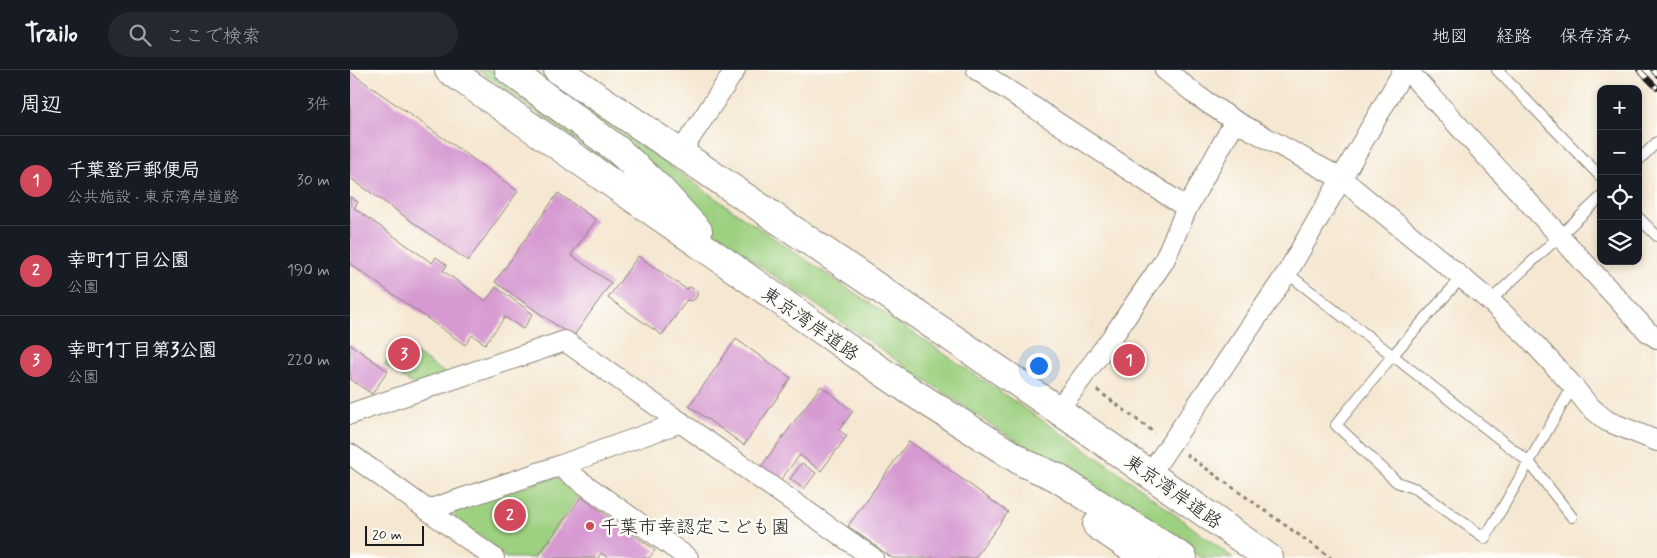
<!DOCTYPE html>
<html lang="ja">
<meta charset="utf-8">
<style>
:root{--surface:#171b24;--page:#242831;--text:#f1f3f6;--muted:#9ea1a6;--line:#363941;--accent:#d1495b}
body{margin:0;font-family:Mynerve,"Klee One",sans-serif;background:var(--page);color:var(--text)}
.controls{position:absolute;right:15px;top:15px;display:grid;overflow:hidden;border-radius:10px;box-shadow:0 2px 8px #0003}
.controls button{width:45px;height:45px;display:grid;place-items:center;padding:0;border:0;border-bottom:1px solid var(--line);background:var(--surface);color:var(--text);font:25px sans-serif}
.scale{position:absolute;left:15px;bottom:12px;width:59px;box-sizing:border-box;padding-left:5px;border:2px solid #1c1c1c;border-top:0;font-size:14px;line-height:18px;white-space:nowrap;color:#1c1c1c;-webkit-text-stroke:4px #fdfcf7;paint-order:stroke}
.you{position:absolute;left:688px;top:295px;width:18px;height:18px;margin:-12px;border:4px solid #fff;border-radius:50%;background:#1a73e8;box-shadow:0 0 0 8px #1a73e833}
.badge{display:grid;place-items:center;width:32px;height:32px;border-radius:50%;background:var(--accent);color:#fff;font-size:16px;font-weight:700}
.pin{position:absolute;translate:-50% -50%;border:2px solid #fff;box-shadow:0 1px 5px #0006}
.list{margin:0;padding:0;list-style:none}
h2{display:flex;justify-content:space-between;align-items:center;height:65px;margin:0;padding:0 20px;font-size:21px}
h2 small{font-size:16px;font-weight:400;color:var(--muted)}
.list li{display:grid;grid-template-columns:32px 1fr auto;gap:15px;align-items:center;box-sizing:border-box;height:90px;padding:0 20px;border-top:1px solid var(--line)}
.list b{display:block;font-size:19px;white-space:nowrap}
.list p{margin:0;font-size:16px;white-space:nowrap;color:var(--muted)}
.list em{font-size:16px;font-style:normal;color:var(--muted)}
.icon{flex:none;width:28px;height:28px;fill:none;stroke:currentColor;stroke-width:2;stroke-linecap:round;stroke-linejoin:round}
.map{position:relative;flex:none;width:1307px;height:488px;overflow:hidden}
header{display:flex;align-items:center;gap:30px;box-sizing:border-box;height:70px;padding:0 25px;background:var(--surface);border-bottom:1px solid var(--line)}
header strong{font-size:24px}
nav{display:flex;gap:28px;margin-inline-start:auto;font-size:18px}
.search{width:350px;height:45px;background:var(--page);display:flex;align-items:center;gap:12px;box-sizing:border-box;padding:0 18px;border-radius:28px;color:var(--muted);font-size:19px}
main{display:flex}
aside{flex:1;background:var(--surface)}
.map>svg:first-child{display:block}
.green{fill:#9dd080;stroke:#5c764e}
.building{fill:#d699d1}
.lines{fill:none;stroke-linecap:round;stroke-linejoin:round}
.service-casing{stroke:#888276;stroke-width:12}
.minor-casing{stroke:#888276;stroke-width:22}
.trunk-casing{stroke:#888276;stroke-width:30}
.path{stroke:#888276;stroke-width:3;stroke-dasharray:4 4;stroke-linecap:butt}
.service{stroke:#fff;stroke-width:10}
.minor{stroke:#fff;stroke-width:20}
.trunk{stroke:#fff;stroke-width:28}
.rail-casing{stroke:#1c1c1c;stroke-width:5.5}
.rail{stroke:#fdfcf7;stroke-width:4;stroke-dasharray:11;stroke-linecap:butt}
.poi-dot{fill:#d1495b;stroke:#fdfcf7;stroke-width:2}
.labels{text-anchor:middle;stroke-width:5;stroke-linejoin:round;paint-order:stroke}
.street-label{font-size:19px;fill:#1c1c1c;stroke:#fdfcf7}
.poi-label{font-size:19px;fill:#1c1c1c;stroke:#fdfcf7;text-anchor:start}
</style>
<header>
<strong>Trailo</strong>
<div class="search"><svg class="icon" aria-label="search" viewBox="0 0 24 24"><circle cx="10" cy="10" r="6"/><path d="M15 15l6 6"/></svg>ここで検索</div>
<nav><a>地図</a><a>経路</a><a>保存済み</a></nav>
</header>
<main>
<aside>
<h2>周辺<small>3件</small></h2>
<ul class="list">
<li><span class="badge">1</span><div><b>千葉登戸郵便局</b><p>公共施設 · 東京湾岸道路</p></div><em>30 m</em></li>
<li><span class="badge">2</span><div><b>幸町1丁目公園</b><p>公園</p></div><em>190 m</em></li>
<li><span class="badge">3</span><div><b>幸町1丁目第3公園</b><p>公園</p></div><em>220 m</em></li>
</ul>
</aside>
<div class="map">
<svg width="1307" height="488" viewBox="0 0 1307 488">
<rect width="100%" height="100%" fill="#fdfcf7"/>
<filter id="ink" filterUnits="userSpaceOnUse"><feTurbulence type="fractalNoise" baseFrequency=".02" numOctaves="2"/><feDisplacementMap in="SourceGraphic" scale="10" xChannelSelector="R" yChannelSelector="G"/><feConvolveMatrix kernelMatrix="1 2 1 2 8 2 1 2 1" color-interpolation-filters="sRGB"/></filter>
<filter id="wash" filterUnits="userSpaceOnUse"><feTurbulence type="fractalNoise" baseFrequency=".0096" numOctaves="4" result="noise"/><feDisplacementMap in="SourceGraphic" scale="20" xChannelSelector="R" yChannelSelector="G"/><feGaussianBlur stdDeviation="1.12" result="paint"/><feColorMatrix in="noise" values="0 0 0 0 0 0 0 0 0 0 0 0 0 0 0 0 0 1.4 0 .05"/><feComposite in="paint" operator="in"/></filter>
<g filter="url(#wash)">
<rect width="100%" height="100%" fill="#f5e7d1"/>
<g class="green">
<path d="M128,0H142L244,70L275,105Z"/>
<path d="M170,0H183L381,139L767,401L883,488H852L635,351L378,174Z"/>
<path d="M50,273L98,305L65,316L34,295Z"/>
<path d="M205,407L230,424L184,488H156L104,452L107,437Z"/>
</g>
<g id="blocks">
<g class="building">
<path d="M0,2L168,121L118,191L0,108Z"/>
<path d="M208,123L246,150L221,185L261,213L223,267L145,212Z"/>
<path d="M0,127L8,132L4,138L82,193L86,187L97,195L93,201L136,231L146,217L183,244L173,259L155,247L135,274L122,265L115,275L0,194Z"/>
<path d="M288,186L336,219L340,217L347,221V226L345,229L341,231L337,230L312,265L258,228Z"/>
<path d="M386,269L441,308L394,375L339,336Z"/>
<path d="M0,274L38,301L22,324L0,309Z"/>
<path d="M471,316L503,341L489,360L497,366L471,401L450,385L428,413L409,399Z"/>
<path d="M559,371L658,442L625,488H542L498,456Z"/>
<path d="M452,393L466,403L454,419L440,409Z"/>
<path d="M231,427L305,480L299,488H258L251,483L248,488H190L188,486Z"/>
</g>
</g>
</g>
<g filter="url(#ink)">
<use href="#blocks" fill-opacity="0" stroke="#888276" stroke-width="1"/>
<g class="lines">
<g class="service-casing">
<g id="service">
<path d="M1147,0L1251,107"/>
<path d="M1288,91L1307,72"/>
<path d="M1288,147L1307,166"/>
<path d="M937,203L1179,392L1222,447"/>
<path d="M1112,207L1043,285L986,355L1047,412L1066,419L1135,468L1223,316"/>
<path d="M1140,231L1251,127"/>
</g>
</g>
<g class="minor-casing">
<g id="minor">
<path d="M627,0L837,138"/>
<path d="M815,0L849,27L885,51L992,109L1140,231L1178,267L1223,316L1239,336L1257,351L1307,371"/>
<path d="M1057,0L1298,262L1307,268"/>
<path d="M330,83L385,0"/>
<path d="M708,340L763,266L814,191L837,138L885,51"/>
<path d="M0,344L215,271L523,488"/>
<path d="M0,384L144,488"/>
<path d="M209,396L338,488"/>
<path d="M800,404L937,203L1054,0"/>
<path d="M78,440L209,396L331,352"/>
</g>
</g>
<g class="trunk-casing">
<g id="trunk">
<path d="M99,0L378,194L490,273L562,322L674,393L706,407L833,488"/>
<path d="M159,0L268,80L309,118L348,161"/>
<path d="M208,0L708,340L919,488"/>
<path d="M747,455L796,488"/>
</g>
</g>
<g class="path">
<path d="M747,320L805,363"/>
<path d="M836,384L981,488"/>
</g>
<use href="#service" class="service"/>
<use href="#minor" class="minor"/>
<use href="#trunk" class="trunk"/>
<g class="rail-casing">
<g id="rail">
<path d="M1289,0L1307,18"/>
<path d="M1303,0L1307,5"/>
</g>
</g>
<use href="#rail" class="rail"/>
</g>
</g>
<circle class="poi-dot" cx="240" cy="456" r="5"/>
<g class="labels">
<g class="street-label">
<text transform="translate(461 253) rotate(35)" y="7">東京湾岸道路</text>
<text transform="translate(824 421) rotate(35)" y="7">東京湾岸道路</text>
</g>
<g class="poi-label">
<text x="250" y="463">千葉市幸認定こども園</text>
</g>
</g>
</svg>
<div class="controls">
<button>+</button>
<button>−</button>
<button><svg class="icon" aria-label="locate" viewBox="0 0 24 24"><circle cx="12" cy="12" r="6"/><path d="M12 2v4M12 18v4M2 12h4M18 12h4"/></svg></button>
<button><svg class="icon" aria-label="layers" viewBox="0 0 24 24"><path d="M12 4l9 5-9 5-9-5zM3 14l9 5 9-5"/></svg></button>
</div>
<div class="scale">20 m</div>
<div class="you"></div>
<div class="pin badge" style="left:779px;top:290px">1</div>
<div class="pin badge" style="left:160px;top:445px">2</div>
<div class="pin badge" style="left:54px;top:284px">3</div>
</div>
</main>
